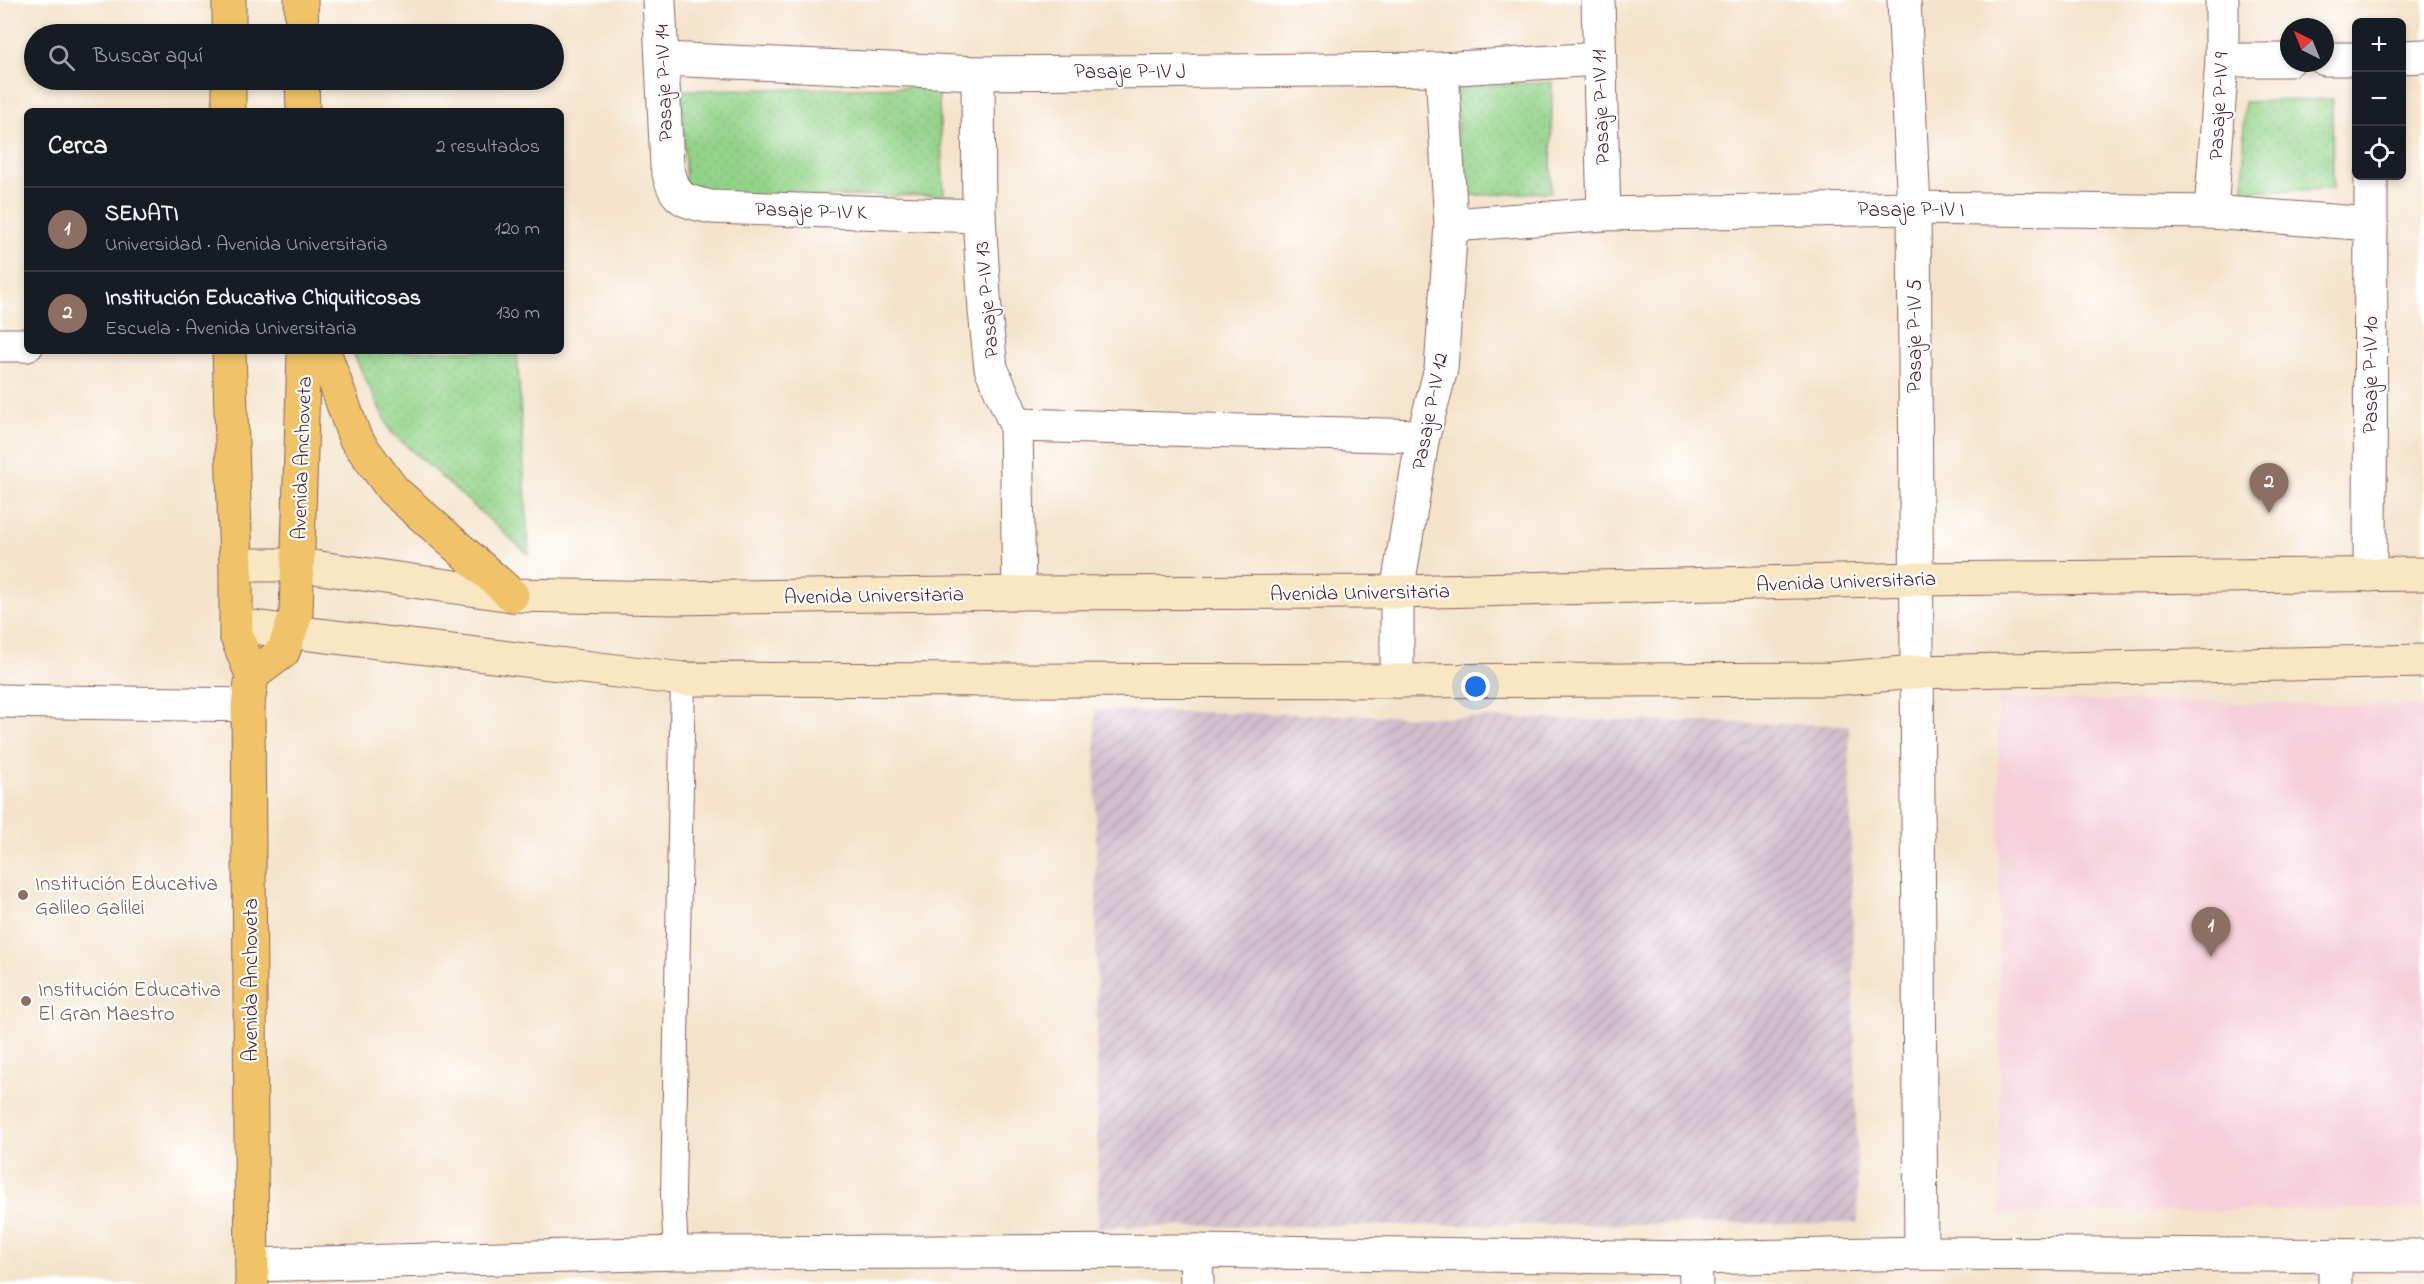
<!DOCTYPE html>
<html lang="es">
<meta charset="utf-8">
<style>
:root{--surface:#171b24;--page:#242831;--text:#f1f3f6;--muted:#9ea1a6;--line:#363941;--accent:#db2777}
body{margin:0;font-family:"Indie Flower",sans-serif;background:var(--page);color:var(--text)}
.controls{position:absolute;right:18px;top:18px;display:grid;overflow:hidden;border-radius:9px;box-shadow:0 3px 9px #0003}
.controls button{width:54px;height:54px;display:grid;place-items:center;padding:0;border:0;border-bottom:2px solid var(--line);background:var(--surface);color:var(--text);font:30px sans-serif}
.compass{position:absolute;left:2280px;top:18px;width:54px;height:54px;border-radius:50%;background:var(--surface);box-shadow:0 3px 9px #0003;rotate:317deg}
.you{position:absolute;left:1476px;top:687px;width:21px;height:21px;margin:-15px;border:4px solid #fff;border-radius:50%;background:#1a73e8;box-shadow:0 0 0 9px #1a73e833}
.badge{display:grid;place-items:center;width:39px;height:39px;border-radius:50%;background:var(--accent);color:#fff;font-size:20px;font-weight:700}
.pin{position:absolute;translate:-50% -50px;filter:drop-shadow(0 2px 3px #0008)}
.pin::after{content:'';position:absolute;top:32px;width:21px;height:18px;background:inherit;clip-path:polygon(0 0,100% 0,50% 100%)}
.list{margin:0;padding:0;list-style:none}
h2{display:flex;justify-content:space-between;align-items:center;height:78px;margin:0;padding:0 24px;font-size:26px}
h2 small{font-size:20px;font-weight:400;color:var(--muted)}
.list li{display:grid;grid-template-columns:39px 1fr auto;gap:18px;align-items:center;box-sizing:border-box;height:84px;padding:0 24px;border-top:2px solid var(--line)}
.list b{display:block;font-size:22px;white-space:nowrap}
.list p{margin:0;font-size:20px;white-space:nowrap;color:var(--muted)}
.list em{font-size:20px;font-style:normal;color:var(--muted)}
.icon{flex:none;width:33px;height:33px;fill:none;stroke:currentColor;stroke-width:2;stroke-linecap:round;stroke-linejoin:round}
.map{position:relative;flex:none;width:2424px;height:1284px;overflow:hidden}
.search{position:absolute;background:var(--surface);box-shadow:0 3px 9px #0003;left:24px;top:24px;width:540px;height:66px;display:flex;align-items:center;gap:15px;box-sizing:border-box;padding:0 21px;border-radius:33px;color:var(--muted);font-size:22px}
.panel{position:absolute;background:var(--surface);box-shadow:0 3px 9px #0003;left:24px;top:108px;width:540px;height:246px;border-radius:9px}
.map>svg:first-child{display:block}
.built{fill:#f5cfda}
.industrial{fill:url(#industrial-furrows)}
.green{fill:url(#green-dots);stroke:#6e795a;stroke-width:1.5}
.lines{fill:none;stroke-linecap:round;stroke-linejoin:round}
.service-casing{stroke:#866463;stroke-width:26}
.minor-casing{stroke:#866463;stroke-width:35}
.secondary-casing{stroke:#866463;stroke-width:35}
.primary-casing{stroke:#866463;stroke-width:35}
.service{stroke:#fff;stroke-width:24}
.minor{stroke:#fff;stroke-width:33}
.secondary{stroke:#f9e7c3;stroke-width:33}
.primary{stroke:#f0c369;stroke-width:33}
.education-dot{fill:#8d6e63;stroke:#fff;stroke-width:2}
.labels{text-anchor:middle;stroke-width:4.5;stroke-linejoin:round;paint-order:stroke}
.street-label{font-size:21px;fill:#4a1f2b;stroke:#fff}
.education-label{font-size:21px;fill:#785e54;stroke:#fff;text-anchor:start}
</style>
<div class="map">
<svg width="2424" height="1284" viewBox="0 0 2424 1284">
<defs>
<pattern id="industrial-furrows" width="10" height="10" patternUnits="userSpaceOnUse" patternTransform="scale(1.5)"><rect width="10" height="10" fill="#d1bdcb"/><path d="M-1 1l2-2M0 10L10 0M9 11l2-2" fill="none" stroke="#b5a2ae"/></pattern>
<pattern id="green-dots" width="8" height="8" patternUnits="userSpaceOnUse" patternTransform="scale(1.5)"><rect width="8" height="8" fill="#93d389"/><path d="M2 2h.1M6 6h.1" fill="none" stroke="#80b576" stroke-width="1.8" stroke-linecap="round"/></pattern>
</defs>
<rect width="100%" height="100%" fill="#fff"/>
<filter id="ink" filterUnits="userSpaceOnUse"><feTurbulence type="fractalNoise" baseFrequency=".0167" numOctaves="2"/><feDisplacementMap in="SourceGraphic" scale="12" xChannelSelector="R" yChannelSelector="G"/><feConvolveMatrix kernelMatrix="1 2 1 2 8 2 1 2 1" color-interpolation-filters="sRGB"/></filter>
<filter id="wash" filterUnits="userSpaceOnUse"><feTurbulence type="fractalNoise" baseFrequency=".008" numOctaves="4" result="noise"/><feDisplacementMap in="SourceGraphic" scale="24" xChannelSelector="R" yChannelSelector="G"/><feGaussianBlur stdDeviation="1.35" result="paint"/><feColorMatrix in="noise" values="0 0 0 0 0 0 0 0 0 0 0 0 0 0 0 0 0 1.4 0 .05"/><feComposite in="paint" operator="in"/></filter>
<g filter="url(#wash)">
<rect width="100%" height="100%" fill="#f4e3ca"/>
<path class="built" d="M1998,699L2424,706V1208L2000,1214Z"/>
<path class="industrial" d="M1095,710L1849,725L1858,1223L1098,1227Z"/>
<g class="green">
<path d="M1552,82L1551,192L1456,196L1457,87Z"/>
<path d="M938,87L944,195L686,198L682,90Z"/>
<path d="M2332,99L2333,189L2244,191V102Z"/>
<path d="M352,351H517L529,555L391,432Z"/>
</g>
</g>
<g filter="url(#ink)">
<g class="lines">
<g class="service-casing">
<path id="service" d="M676,1253L673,1194L683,679"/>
</g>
<g class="minor-casing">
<g id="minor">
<path d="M659,0L667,166C675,199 679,200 711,207L979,216"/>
<path d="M1598,0L1604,214"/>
<path d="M1904,0L1914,208L1921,1253"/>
<path d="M2402,57L2424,56"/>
<path d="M663,59L978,73L1442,69L1598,59"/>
<path d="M2325,59H2356"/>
<path d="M2222,60H2289"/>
<path d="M978,73L979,216L985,311L991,368L1016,425L1019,593"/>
<path d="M2211,212L2222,60V0"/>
<path d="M1451,225L1604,214L1914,208L2211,212L2371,224"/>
<path d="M0,345H27"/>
<path d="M1016,425L1423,436"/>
<path d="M2370,575L2371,176"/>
<path d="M1397,681V592L1423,436L1441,369L1451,225L1442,69"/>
<path d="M0,701L248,705"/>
<path d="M1196,1251L1197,1284"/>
<path d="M252,1265L676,1253L1196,1251L1695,1258"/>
<path d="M1696,1284L1695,1258L1921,1253L2424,1256"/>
<path d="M2335,1284V1255"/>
</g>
</g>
<g class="secondary-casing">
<g id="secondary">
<path d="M236,565H299L512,595L674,598L1019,593L1397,592L1916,579L2424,574"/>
<path d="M236,625L683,679L1397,681L1831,679L1916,672L2424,661"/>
</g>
</g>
<g class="primary-casing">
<g id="primary">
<path d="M229,0V34"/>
<path d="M301,0L302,34"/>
<path d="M229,80V111"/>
<path d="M302,80L303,111"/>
<path d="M229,351L236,565V635L252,675L248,705L252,1284"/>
<path d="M324,351L355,438L393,490L512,595"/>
<path d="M252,675L283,652L296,614L304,351"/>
</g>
</g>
<use href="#service" class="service"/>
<use href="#minor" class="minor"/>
<use href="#secondary" class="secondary"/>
<use href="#primary" class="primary"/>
</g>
</g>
<g class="education-dot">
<circle cx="23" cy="895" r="6"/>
<circle cx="26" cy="1001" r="6"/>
</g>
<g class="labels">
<g class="street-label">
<text x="1130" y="78">Pasaje P-IV J</text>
<text transform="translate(663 83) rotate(-92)" y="7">Pasaje P-IV 14</text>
<text transform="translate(2218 106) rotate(-87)" y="7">Pasaje P-IV 9</text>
<text transform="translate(1600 107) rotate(-92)" y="7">Pasaje P-IV 11</text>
<text x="1911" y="216">Pasaje P-IV I</text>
<text transform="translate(811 210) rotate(2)" y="7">Pasaje P-IV K</text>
<text transform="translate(986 300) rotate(-95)" y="7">Pasaje P-IV 13</text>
<text transform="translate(1914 336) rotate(-90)" y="7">Pasaje P-IV 5</text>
<text transform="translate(2370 375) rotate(-90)" y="7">Pasaje P-IV 10</text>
<text transform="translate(1429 411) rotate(-79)" y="7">Pasaje P-IV 12</text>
<text transform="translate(301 458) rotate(-88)" y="7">Avenida Anchoveta</text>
<text transform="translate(1846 581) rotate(-2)" y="7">Avenida Universitaria</text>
<text transform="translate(1360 592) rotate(-1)" y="7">Avenida Universitaria</text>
<text transform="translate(874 595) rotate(-1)" y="7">Avenida Universitaria</text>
<text transform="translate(250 980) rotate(-90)" y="7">Avenida Anchoveta</text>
</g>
<g class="education-label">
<text x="35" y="890">Institución Educativa<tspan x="35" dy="24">Galileo Galilei</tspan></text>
<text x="38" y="996">Institución Educativa<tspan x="38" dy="24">El Gran Maestro</tspan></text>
</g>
</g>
</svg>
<div class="controls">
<button>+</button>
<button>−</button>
<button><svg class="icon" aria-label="locate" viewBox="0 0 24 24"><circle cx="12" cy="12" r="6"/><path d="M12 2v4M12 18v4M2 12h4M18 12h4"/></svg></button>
</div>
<svg class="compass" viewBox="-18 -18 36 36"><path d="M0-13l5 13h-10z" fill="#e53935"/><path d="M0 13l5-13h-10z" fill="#9ea1a6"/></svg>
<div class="you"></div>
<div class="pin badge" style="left:2211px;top:957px;background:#8d6e63">1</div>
<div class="pin badge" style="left:2269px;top:513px;background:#8d6e63">2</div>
<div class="search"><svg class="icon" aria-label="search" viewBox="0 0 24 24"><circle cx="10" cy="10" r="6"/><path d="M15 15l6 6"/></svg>Buscar aquí</div>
<section class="panel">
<h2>Cerca<small>2 resultados</small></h2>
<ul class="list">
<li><span class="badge" style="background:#8d6e63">1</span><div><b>SENATI</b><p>Universidad · Avenida Universitaria</p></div><em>120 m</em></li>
<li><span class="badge" style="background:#8d6e63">2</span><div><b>Institución Educativa Chiquiticosas</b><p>Escuela · Avenida Universitaria</p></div><em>130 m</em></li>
</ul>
</section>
</div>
